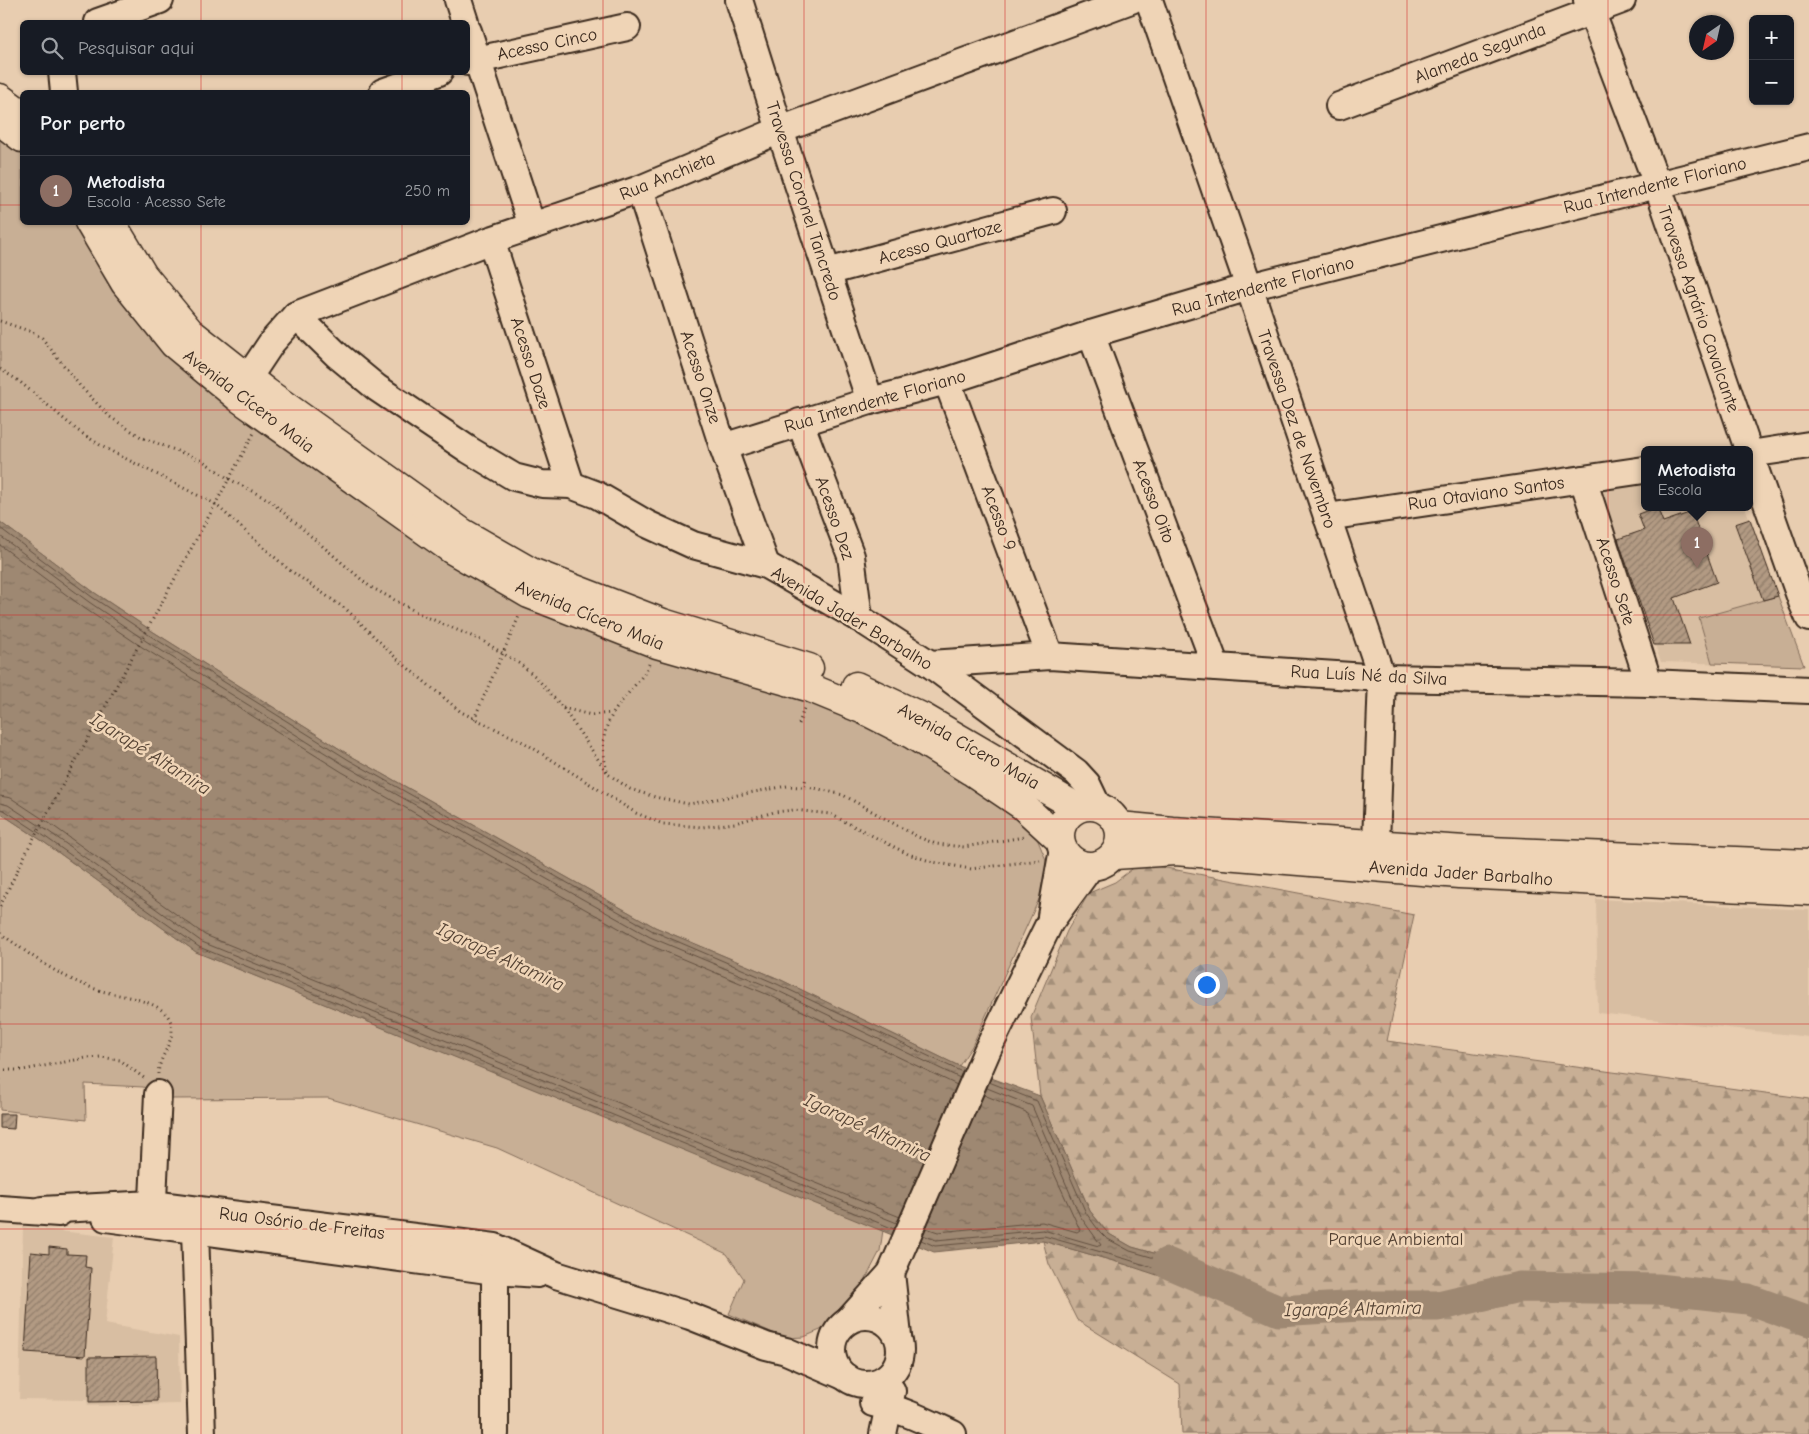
<!DOCTYPE html>
<html lang="pt">
<meta charset="utf-8">
<style>
:root{--surface:#171b24;--page:#20242c;--text:#f1f3f6;--muted:#9ea1a6;--line:#363941;--accent:#ea580c}
body{margin:0;font-family:"Comic Neue",sans-serif;background:var(--page);color:var(--text)}
.controls{position:absolute;right:15px;top:15px;display:grid;overflow:hidden;border-radius:8px;box-shadow:0 1px 4px #0004}
.controls button{width:45px;height:45px;display:grid;place-items:center;padding:0;border:0;border-bottom:1px solid var(--line);background:var(--surface);color:var(--text);font:25px sans-serif}
.compass{position:absolute;left:1689px;top:15px;width:45px;height:45px;border-radius:50%;background:var(--surface);box-shadow:0 1px 4px #0004;rotate:214deg}
.you{position:absolute;left:1206px;top:984px;width:18px;height:18px;margin:-12px;border:4px solid #fff;border-radius:50%;background:#1a73e8;box-shadow:0 0 0 8px #1a73e833}
.badge{display:grid;place-items:center;width:32px;height:32px;border-radius:50%;background:var(--accent);color:#fff;font-size:16px;font-weight:700}
.pin{position:absolute;translate:-50% -41px;filter:drop-shadow(0 1px 2px #0008)}
.pin::after{content:'';position:absolute;top:26px;width:18px;height:15px;background:inherit;clip-path:polygon(0 0,100% 0,50% 100%)}
.popup{position:absolute;left:1641px;top:446px;width:112px;height:65px;box-sizing:border-box;display:grid;place-content:center;border-radius:8px;background:var(--surface);filter:drop-shadow(0 1px 4px #0005);font-size:16px;white-space:nowrap;color:var(--muted)}
.popup b{font-size:19px;color:var(--text)}
.popup::after{content:'';position:absolute;left:50%;top:100%;margin-left:-10px;border:10px solid transparent;border-top-color:var(--surface)}
.list{margin:0;padding:0;list-style:none}
h2{display:flex;justify-content:space-between;align-items:center;height:65px;margin:0;padding:0 20px;font-size:21px}
h2 small{font-size:16px;font-weight:400;color:var(--muted)}
.list li{display:grid;grid-template-columns:32px 1fr auto;gap:15px;align-items:center;box-sizing:border-box;height:70px;padding:0 20px;border-top:1px solid var(--line)}
.list b{display:block;font-size:19px;white-space:nowrap}
.list p{margin:0;font-size:16px;white-space:nowrap;color:var(--muted)}
.list em{font-size:16px;font-style:normal;color:var(--muted)}
.icon{flex:none;width:28px;height:28px;fill:none;stroke:currentColor;stroke-width:2;stroke-linecap:round;stroke-linejoin:round}
.map{position:relative;flex:none;width:1809px;height:1434px;overflow:hidden}
.search{position:absolute;background:var(--surface);box-shadow:0 1px 4px #0004;left:20px;top:20px;width:450px;height:55px;display:flex;align-items:center;gap:12px;box-sizing:border-box;padding:0 18px;border-radius:8px;color:var(--muted);font-size:19px}
.panel{position:absolute;background:var(--surface);box-shadow:0 1px 4px #0004;left:20px;top:90px;width:450px;height:135px;border-radius:8px}
.map>svg:first-child{display:block}
.built{fill:#d8bea2}
.forest{fill:url(#forest-firs);stroke:#826c5a}
.green{fill:#c8af95;stroke:#826c5a}
.water{fill:url(#water-ripples);stroke:#766250}
.lines{fill:none;stroke-linecap:round;stroke-linejoin:round}
.shore{stroke:#635040;stroke-width:1}
.river{stroke:#9e8872;stroke-width:31}
.building{fill:url(#building-hatch);stroke:#3b2a1e}
.minor-casing{stroke:#3b2a1e;stroke-width:30}
.major-casing{stroke:#3b2a1e;stroke-width:31}
.path{stroke:#3b2a1e;stroke-width:3;stroke-dasharray:1 4;stroke-linecap:butt}
.minor{stroke:#efd4b6;stroke-width:26}
.major{stroke:#efd4b6;stroke-width:28}
.grid{fill:none;stroke:#d62828;stroke-width:1;stroke-opacity:0.55}
.labels{text-anchor:middle;stroke-width:5;stroke-linejoin:round;paint-order:stroke}
.street-label{font-size:18px;fill:#3b2a1e;stroke:#efd4b6}
.park-label{font-size:18px;fill:#503e30;stroke:#efd4b6}
.water-label{font-size:19px;font-style:italic;fill:#544233;stroke:#efd4b6}
</style>
<div class="map">
<svg width="1809" height="1434" viewBox="0 0 1809 1434">
<defs>
<pattern id="forest-firs" width="22" height="20" patternUnits="userSpaceOnUse" patternTransform="scale(1.25)"><rect width="22" height="20" fill="#c8af95"/><path d="M5 1l3.5 6h-7zM16 11l3.5 6h-7z" fill="#a48f79"/></pattern>
<pattern id="water-ripples" width="26" height="14" patternUnits="userSpaceOnUse" patternTransform="scale(1.25)"><rect width="26" height="14" fill="#9e8872"/><path d="M2 4q2-2 4 0t4 0M15 11q2-2 4 0t4 0" fill="none" stroke="#826f5d"/></pattern>
<pattern id="building-hatch" width="6" height="6" patternUnits="userSpaceOnUse" patternTransform="scale(1.25)"><rect width="6" height="6" fill="#b29a83"/><path d="M-1 1l2-2M0 6l6-6M5 7l2-2" fill="none" stroke="#927e6b"/></pattern>
</defs>
<rect width="100%" height="100%" fill="#e8cdb0"/>
<filter id="ink" filterUnits="userSpaceOnUse"><feTurbulence type="fractalNoise" baseFrequency=".02" numOctaves="2"/><feDisplacementMap in="SourceGraphic" scale="10" xChannelSelector="R" yChannelSelector="G"/><feConvolveMatrix kernelMatrix="1 2 1 2 8 2 1 2 1" color-interpolation-filters="sRGB"/></filter>
<g filter="url(#ink)">
<g class="built">
<path d="M1644,484V507H1745L1804,666L1661,662L1617,539L1598,491Z"/>
<path d="M1596,899L1809,910V1037L1598,1013Z"/>
<path d="M23,1227L114,1237L105,1324L179,1337L180,1404L88,1406L87,1400L19,1399Z"/>
</g>
<path class="forest" d="M1140,863L1414,915L1387,1041L1809,1099V1434H1182L1180,1384L1077,1320L1049,1264L1043,1241L1124,1264L1186,1262L1132,1247L1109,1234L1090,1211L1040,1096L1031,1017L1067,931L1089,893L1115,882Z"/>
<g class="green">
<path d="M0,131L22,149V222L78,223L224,402L807,699L881,731L1016,812L1036,836L1046,860L1045,886L972,1046L959,1066L779,979L655,927L351,756L152,631L95,593L0,522Z"/>
<path d="M1778,596L1804,666L1712,663L1699,618Z"/>
<path d="M0,813L41,840L196,952L883,1230L880,1251L861,1288L843,1316L825,1328L804,1337L785,1338L729,1314L744,1279L727,1254L497,1148L328,1098L172,1099L143,1087L85,1084L86,1120L0,1110Z"/>
</g>
<path class="water" d="M0,522L95,593L152,631L351,756L655,927L779,979L959,1066L1040,1096L1090,1211L1104,1229L1109,1234L1132,1247L1186,1262L1205,1280H1172L1124,1264L1043,1241L934,1252L196,952L41,840L0,813Z"/>
<g class="lines">
<g class="shore">
<path d="M0,528L92,597L149,635L349,760L653,931L777,984L962,1072"/>
<path d="M0,536L89,602L146,641L346,766L650,937L774,989L960,1078"/>
<path d="M0,545L84,608L142,647L342,772L647,944L771,996L957,1085"/>
<path d="M0,796L11,798L52,825L205,935L900,1217"/>
<path d="M0,803L8,805L48,831L202,942L897,1223"/>
<path d="M0,809L4,810L44,836L199,947L894,1229"/>
<path d="M926,1228L938,1232L1042,1222L1077,1232L1080,1230L1026,1112L984,1095"/>
<path d="M923,1235L936,1240L1043,1230L1095,1245L1099,1246L1101,1245L1080,1216L1032,1106L987,1088"/>
<path d="M921,1240L935,1246L1044,1236L1126,1259L1173,1274L1186,1275L1188,1273L1183,1266L1130,1251L1106,1238L1100,1232L1086,1213L1037,1101L989,1082"/>
</g>
<path class="river" d="M1167,1263L1279,1311L1359,1306H1438L1519,1287L1658,1289L1748,1299L1809,1321"/>
</g>
<g class="building">
<path d="M1657,507L1663,522L1692,512L1717,582L1674,598L1690,645H1654L1618,539L1644,530L1638,514Z"/>
<path d="M1750,519L1778,596L1763,600L1735,524Z"/>
<path d="M0,1114H15L14,1129L0,1128Z"/>
<path d="M49,1247L67,1249V1254L86,1255L85,1267L91,1268L85,1356L25,1352L31,1252L49,1254Z"/>
<path d="M156,1356L157,1401L89,1402V1357Z"/>
</g>
<g class="lines">
<g class="minor-casing">
<g id="minor">
<path d="M458,0L465,22"/>
<path d="M739,0L780,130L870,401"/>
<path d="M1149,0L1249,287L1382,678L1376,843L1380,865"/>
<path d="M1587,0L1657,184L1748,449"/>
<path d="M98,22L160,0"/>
<path d="M468,31L532,226"/>
<path d="M468,62L627,27"/>
<path d="M62,72L64,92"/>
<path d="M383,92L439,72"/>
<path d="M1339,106L1622,0"/>
<path d="M640,189L723,447L766,565"/>
<path d="M491,240L571,485"/>
<path d="M827,272L1053,211"/>
<path d="M296,315L337,355L377,388L469,450L514,477L542,484L571,485L597,495L647,524L693,545L766,565L859,618L930,664L1076,772L1087,784L1098,807"/>
<path d="M1091,334L1216,667"/>
<path d="M947,381L1050,656"/>
<path d="M239,398L248,378L272,342L296,315L491,240L640,189L780,130L1131,0"/>
<path d="M800,422L851,556L859,618"/>
<path d="M723,447L870,401L947,381L1091,334L1249,287L1809,147"/>
<path d="M1750,454L1809,445"/>
<path d="M1750,455L1802,602L1809,618"/>
<path d="M1583,479L1649,683"/>
<path d="M1327,517L1644,470"/>
<path d="M930,664L1050,656L1382,678L1649,683L1809,690"/>
<path d="M1051,916L1063,849"/>
<path d="M0,1209L59,1213"/>
<path d="M42,1210L152,1204L495,1247L556,1275L690,1316L766,1346L786,1351L846,1377"/>
<path d="M106,1218L495,1271L538,1274"/>
<path d="M152,1221L158,1094"/>
<path d="M195,1231L202,1434"/>
<path d="M495,1255V1434"/>
<path d="M891,1273L898,1336"/>
<circle cx="866" cy="1350" r="34"/>
<path d="M849,1320L891,1273L987,1051L1050,922L1091,866"/>
<path d="M873,1403C901,1409 927,1422 953,1434"/>
<path d="M883,1434L892,1391"/>
</g>
</g>
<g class="major-casing">
<g id="major">
<path d="M0,98L22,114"/>
<path d="M0,121L22,138"/>
<path d="M89,222L125,283L174,344L239,398L451,549L529,594L657,644L808,687L864,710L913,735L971,771L1023,806L1060,840"/>
<path d="M111,222L143,275L190,332L266,392L463,533L531,572L663,623L809,668"/>
<path d="M856,686L924,718L1078,808"/>
<circle cx="1090" cy="836" r="30"/>
<path d="M1119,826L1172,831L1465,850L1809,864"/>
<path d="M1114,855L1175,851L1459,874L1809,891"/>
</g>
</g>
<g class="path">
<path d="M0,321L32,332L42,338L80,386L110,417L141,437L203,461L229,479L269,500L369,586L422,615L483,641L520,664L536,677L563,708L608,774L630,789L655,797L689,804L787,786L815,788L843,795L918,837L936,844L964,847L1024,837"/>
<path d="M0,369L19,381L77,430L103,447L215,504L288,569L347,610L396,658L461,712L525,743L636,813L663,824L702,827L735,823L774,812L794,810L830,814L908,854L933,862L971,869L1040,860"/>
<path d="M563,708L591,715L612,713"/>
<path d="M474,719L520,614"/>
<path d="M799,724L804,708"/>
<path d="M607,771C594,721 619,708 646,671L649,664"/>
<path d="M804,786L806,778"/>
<path d="M0,906L29,847L254,433"/>
<path d="M0,933C32,956 63,980 102,991C122,997 165,1000 171,1023C176,1041 159,1056 158,1074"/>
<path d="M0,1070H23L86,1058L101,1057L120,1060L144,1078"/>
</g>
<use href="#minor" class="minor"/>
<use href="#major" class="major"/>
</g>
</g>
<path class="grid" d="M201,0V22M402,0V22M603,0V1434M804,0V1434M1005,0V1434M1206,0V1434M1407,0V1434M1608,0V1434M201,72V92M402,72V92M0,205H22M468,205H1809M201,222V1434M402,222V1434M0,410H1809M0,615H1809M0,819H1809M0,1024H1809M0,1229H1809"/>
<g class="labels">
<g class="street-label">
<text transform="translate(547 44) rotate(-12)" y="6">Acesso Cinco</text>
<text transform="translate(1480 53) rotate(-21)" y="6">Alameda Segunda</text>
<text transform="translate(667 176) rotate(-22)" y="6">Rua Anchieta</text>
<text transform="translate(1655 185) rotate(-14)" y="6">Rua Intendente Floriano</text>
<text transform="translate(804 201) rotate(72)" y="6">Travessa Coronel Tancredo</text>
<text transform="translate(940 242) rotate(-15)" y="6">Acesso Quartoze</text>
<text transform="translate(1263 286) rotate(-15)" y="6">Rua Intendente Floriano</text>
<text transform="translate(1699 309) rotate(71)" y="6">Travessa Agrário Cavalcante</text>
<text transform="translate(531 363) rotate(72)" y="6">Acesso Doze</text>
<text transform="translate(701 377) rotate(72)" y="6">Acesso Onze</text>
<text transform="translate(249 401) rotate(37)" y="6">Avenida Cícero Maia</text>
<text transform="translate(875 401) rotate(-16)" y="6">Rua Intendente Floriano</text>
<text transform="translate(1297 429) rotate(71)" y="6">Travessa Dez de Novembro</text>
<text transform="translate(1486 493) rotate(-8)" y="6">Rua Otaviano Santos</text>
<text transform="translate(1154 501) rotate(69)" y="6">Acesso Oito</text>
<text transform="translate(835 518) rotate(71)" y="6">Acesso Dez</text>
<text transform="translate(999 518) rotate(69)" y="6">Acesso 9</text>
<text transform="translate(1616 581) rotate(72)" y="6">Acesso Sete</text>
<text transform="translate(590 615) rotate(22)" y="6">Avenida Cícero Maia</text>
<text transform="translate(852 618) rotate(31)" y="6">Avenida Jader Barbalho</text>
<text transform="translate(1369 675) rotate(3)" y="6">Rua Luís Né da Silva</text>
<text transform="translate(969 746) rotate(29)" y="6">Avenida Cícero Maia</text>
<text transform="translate(1461 873) rotate(4)" y="6">Avenida Jader Barbalho</text>
<text transform="translate(302 1223) rotate(7)" y="6">Rua Osório de Freitas</text>
</g>
<g class="park-label">
<text x="1396" y="1245">Parque Ambiental</text>
</g>
<g class="water-label">
<text transform="translate(151 753) rotate(32)" y="7">Igarapé Altamira</text>
<text transform="translate(501 956) rotate(25)" y="7">Igarapé Altamira</text>
<text transform="translate(868 1127) rotate(25)" y="7">Igarapé Altamira</text>
<text transform="translate(1353 1308) rotate(-1)" y="7">Igarapé Altamira</text>
</g>
</g>
</svg>
<div class="controls">
<button>+</button>
<button>−</button>
</div>
<svg class="compass" viewBox="-18 -18 36 36"><path d="M0-13l5 13h-10z" fill="#e53935"/><path d="M0 13l5-13h-10z" fill="#9ea1a6"/></svg>
<div class="you"></div>
<div class="pin badge" style="left:1697px;top:568px;background:#8d6e63">1</div>
<div class="popup"><b>Metodista</b>Escola</div>
<div class="search"><svg class="icon" aria-label="search" viewBox="0 0 24 24"><circle cx="10" cy="10" r="6"/><path d="M15 15l6 6"/></svg>Pesquisar aqui</div>
<section class="panel">
<h2>Por perto<small></small></h2>
<ul class="list">
<li><span class="badge" style="background:#8d6e63">1</span><div><b>Metodista</b><p>Escola · Acesso Sete</p></div><em>250 m</em></li>
</ul>
</section>
</div>
